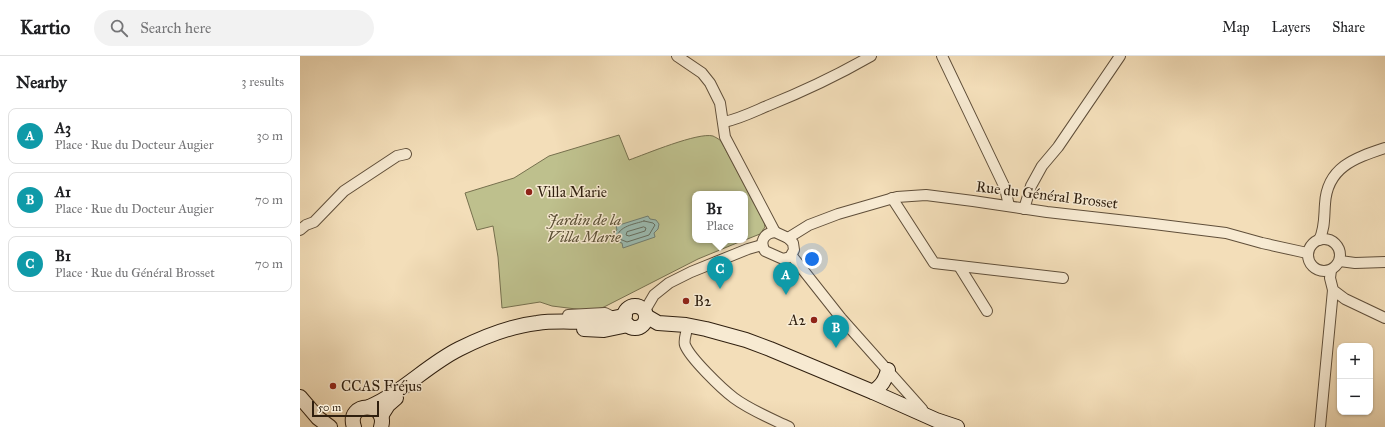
<!DOCTYPE html>
<meta charset="utf-8">
<style>
:root{--surface:#fff;--page:#f2f2f2;--text:#202124;--muted:#757577;--line:#e0e0e0;--accent:#8f2418}
body{margin:0;font-family:"IM FELL Great Primer",serif;background:var(--page);color:var(--text)}
.controls{position:absolute;right:12px;bottom:12px;display:grid;overflow:hidden;border-radius:8px;box-shadow:0 1px 3px #0004}
.controls button{width:36px;height:36px;display:grid;place-items:center;padding:0;border:0;border-bottom:1px solid var(--line);background:var(--surface);color:var(--text);font:20px sans-serif}
.scale{position:absolute;left:12px;bottom:10px;width:67px;box-sizing:border-box;padding-left:4px;border:2px solid #2f1f0f;border-top:0;font-size:11px;line-height:14px;white-space:nowrap;color:#2f1f0f;-webkit-text-stroke:3px #f7ead2;paint-order:stroke}
.you{position:absolute;left:512px;top:203px;width:14px;height:14px;margin:-10px;border:3px solid #fff;border-radius:50%;background:#1a73e8;box-shadow:0 0 0 6px #1a73e833}
.badge{display:grid;place-items:center;width:26px;height:26px;border-radius:50%;background:var(--accent);color:#fff;font-size:13px;font-weight:700}
.pin{position:absolute;translate:-50% -33px;filter:drop-shadow(0 1px 2px #0008)}
.pin::after{content:'';position:absolute;top:21px;width:14px;height:12px;background:inherit;clip-path:polygon(0 0,100% 0,50% 100%)}
.popup{position:absolute;left:392px;top:135px;width:56px;height:52px;box-sizing:border-box;display:grid;place-content:center;border-radius:8px;background:var(--surface);filter:drop-shadow(0 1px 3px #0005);font-size:13px;white-space:nowrap;color:var(--muted)}
.popup b{font-size:15px;color:var(--text)}
.popup::after{content:'';position:absolute;left:50%;top:100%;margin-left:-8px;border:8px solid transparent;border-top-color:var(--surface)}
.list{margin:0;padding:0;list-style:none}
h2{display:flex;justify-content:space-between;align-items:center;height:52px;margin:0;padding:0 16px;font-size:17px}
h2 small{font-size:13px;font-weight:400;color:var(--muted)}
.list li{display:grid;grid-template-columns:26px 1fr auto;gap:12px;align-items:center;box-sizing:border-box;height:56px;margin:0 8px 8px;padding:0 8px;border:1px solid var(--line);border-radius:8px}
.list b{display:block;font-size:15px;white-space:nowrap}
.list p{margin:0;font-size:13px;white-space:nowrap;color:var(--muted)}
.list em{font-size:13px;font-style:normal;color:var(--muted)}
.icon{flex:none;width:22px;height:22px;fill:none;stroke:currentColor;stroke-width:2;stroke-linecap:round;stroke-linejoin:round}
.map{position:relative;flex:none;width:1085px;height:371px;overflow:hidden}
header{display:flex;align-items:center;gap:24px;box-sizing:border-box;height:56px;padding:0 20px;background:var(--surface);border-bottom:1px solid var(--line)}
header strong{font-size:19px}
nav{display:flex;gap:22px;margin-inline-start:auto;font-size:14px}
.search{width:280px;height:36px;background:var(--page);display:flex;align-items:center;gap:10px;box-sizing:border-box;padding:0 14px;border-radius:22px;color:var(--muted);font-size:15px}
main{display:flex}
aside{flex:1;background:var(--surface)}
.map>svg:first-child{display:block}
.green{fill:#bec08d;stroke:#76704e}
.water{fill:#9bbcb2;stroke:#707d71}
.lines{fill:none;stroke-linecap:round;stroke-linejoin:round}
.shore{stroke:#656e60;stroke-width:1}
.minor-casing{stroke:#604f3a;stroke-width:12}
.secondary-casing{stroke:#2f1f0f;stroke-width:16}
.minor{stroke:#f7ead2;stroke-width:10}
.secondary{stroke:#f7ead2;stroke-width:14}
.poi-dot{fill:#8f2418;stroke:#f7ead2;stroke-width:1.5}
.labels{text-anchor:middle;stroke-width:3;stroke-linejoin:round;paint-order:stroke}
.poi-label{font-size:15px;fill:#2f1f0f;stroke:#f7ead2;text-anchor:start}
.street-label{font-size:15px;fill:#2f1f0f;stroke:#f7ead2}
.park-label{font-size:15px;font-style:italic;fill:#5a4f35;stroke:#f7ead2}
</style>
<header>
<strong>Kartio</strong>
<div class="search"><svg class="icon" aria-label="search" viewBox="0 0 24 24"><circle cx="10" cy="10" r="6"/><path d="M15 15l6 6"/></svg>Search here</div>
<nav><a>Map</a><a>Layers</a><a>Share</a></nav>
</header>
<main>
<aside>
<h2>Nearby<small>3 results</small></h2>
<ul class="list">
<li><span class="badge" style="background:#0f9aa8">A</span><div><b>A3</b><p>Place · Rue du Docteur Augier</p></div><em>30 m</em></li>
<li><span class="badge" style="background:#0f9aa8">B</span><div><b>A1</b><p>Place · Rue du Docteur Augier</p></div><em>70 m</em></li>
<li><span class="badge" style="background:#0f9aa8">C</span><div><b>B1</b><p>Place · Rue du Général Brosset</p></div><em>70 m</em></li>
</ul>
</aside>
<div class="map">
<svg width="1085" height="371" viewBox="0 0 1085 371">
<rect width="100%" height="100%" fill="#f3deb9"/>
<filter id="stains"><feTurbulence type="fractalNoise" baseFrequency=".005" numOctaves="4"/><feColorMatrix values="0 0 0 0 .2 0 0 0 0 .09 0 0 0 0 .02 0 0 0 .5 -.17"/></filter>
<radialGradient id="worn" r=".72"><stop offset=".6" stop-color="#630" stop-opacity="0"/><stop offset="1" stop-color="#630" stop-opacity=".3"/></radialGradient>
<path class="green" d="M319,79L329,104C346,98 398,76 413,80C415,81 419,83 421,85L464,165L465,171L460,178L445,184V138H395V184H444L398,203L304,251L294,254H284L252,250L240,246L202,252L198,201L193,170L177,174L165,137L214,122L249,100Z"/>
<path class="water" d="M348,160L350,163L356,164L359,168L358,173L354,177L355,181L323,192L322,187L314,185C312,180 313,176 317,174L316,170Z"/>
<g class="lines">
<g class="shore">
<path d="M344,165L353,167L355,169L349,179L327,186L317,182C318,170 335,168 344,165Z"/>
<path d="M344,171L346,172L345,175L329,180L326,179L327,176Z"/>
</g>
<g class="minor-casing">
<g id="minor">
<path d="M377,0L402,17L410,27L420,47L425,81L475,176"/>
<path d="M642,0L705,132L709,150"/>
<path d="M424,66C439,63 453,56 467,50C502,36 538,19 571,0"/>
<path d="M592,142L634,207L763,222"/>
<path d="M724,153L731,130L742,110L758,91L820,0"/>
<path d="M0,174L6,169L14,166L44,135L97,100L106,98"/>
<path d="M475,176L488,182L493,187L494,194L490,201L483,203L465,195C459,186 464,177 475,176Z"/>
<path d="M488,182L509,169L538,158L597,141L626,139L673,145L747,156L854,168L926,177L962,187L1007,197"/>
<circle cx="1024" cy="199" r="16"/>
<path d="M1019,184C1025,173 1024,160 1025,148C1027,111 1055,102 1085,92"/>
<path d="M492,200L541,262L622,353L625,359"/>
<path d="M1040,205L1055,207L1085,206"/>
<path d="M659,210L687,255"/>
<path d="M1031,214L1030,222L1033,234L1045,243L1085,262"/>
<path d="M344,256L354,239L369,227L391,216L448,193L462,189"/>
<path d="M268,259L305,257L311,260"/>
<path d="M386,277C385,281 384,286 385,289C390,302 422,333 434,342C450,354 470,362 489,371"/>
<path d="M1020,371L1033,234"/>
</g>
</g>
<g class="secondary-casing">
<g id="secondary">
<circle cx="335" cy="261" r="11"/>
<path d="M346,260L358,267L386,269L406,273L446,284L470,293L573,336L636,364L657,371"/>
<path d="M284,273L304,274L328,269"/>
<path d="M573,336C582,329 585,325 588,314"/>
<path d="M0,341L18,362L30,371"/>
<path d="M69,351C102,337 127,309 159,293C183,281 210,270 237,267C257,264 278,267 298,265C307,264 316,261 325,260"/>
<path d="M81,360L88,349L96,342"/>
<path d="M54,371C45,345 89,345 81,371"/>
</g>
</g>
<use href="#minor" class="minor"/>
<use href="#secondary" class="secondary"/>
</g>
<g class="poi-dot">
<circle cx="229" cy="136" r="4"/>
<circle cx="386" cy="245" r="4"/>
<circle cx="514" cy="264" r="4"/>
<circle cx="33" cy="330" r="4"/>
</g>
<g class="labels">
<g class="poi-label">
<text x="237" y="141">Villa Marie</text>
<text x="394" y="250">B2</text>
<text x="506" y="269" text-anchor="end">A2</text>
<text x="41" y="335">CCAS Fréjus</text>
</g>
<g class="street-label">
<text transform="translate(747 139) rotate(7)" y="5">Rue du Général Brosset</text>
</g>
<g class="park-label">
<text x="284" y="169">Jardin de la<tspan x="284" dy="17">Villa Marie</tspan></text>
</g>
</g>
<rect width="100%" height="100%" filter="url(#stains)"/>
<rect width="100%" height="100%" fill="url(#worn)"/>
</svg>
<div class="controls">
<button>+</button>
<button>−</button>
</div>
<div class="scale">50 m</div>
<div class="you"></div>
<div class="pin badge" style="left:486px;top:239px;background:#0f9aa8">A</div>
<div class="pin badge" style="left:536px;top:292px;background:#0f9aa8">B</div>
<div class="pin badge" style="left:420px;top:233px;background:#0f9aa8">C</div>
<div class="popup"><b>B1</b>Place</div>
</div>
</main>
